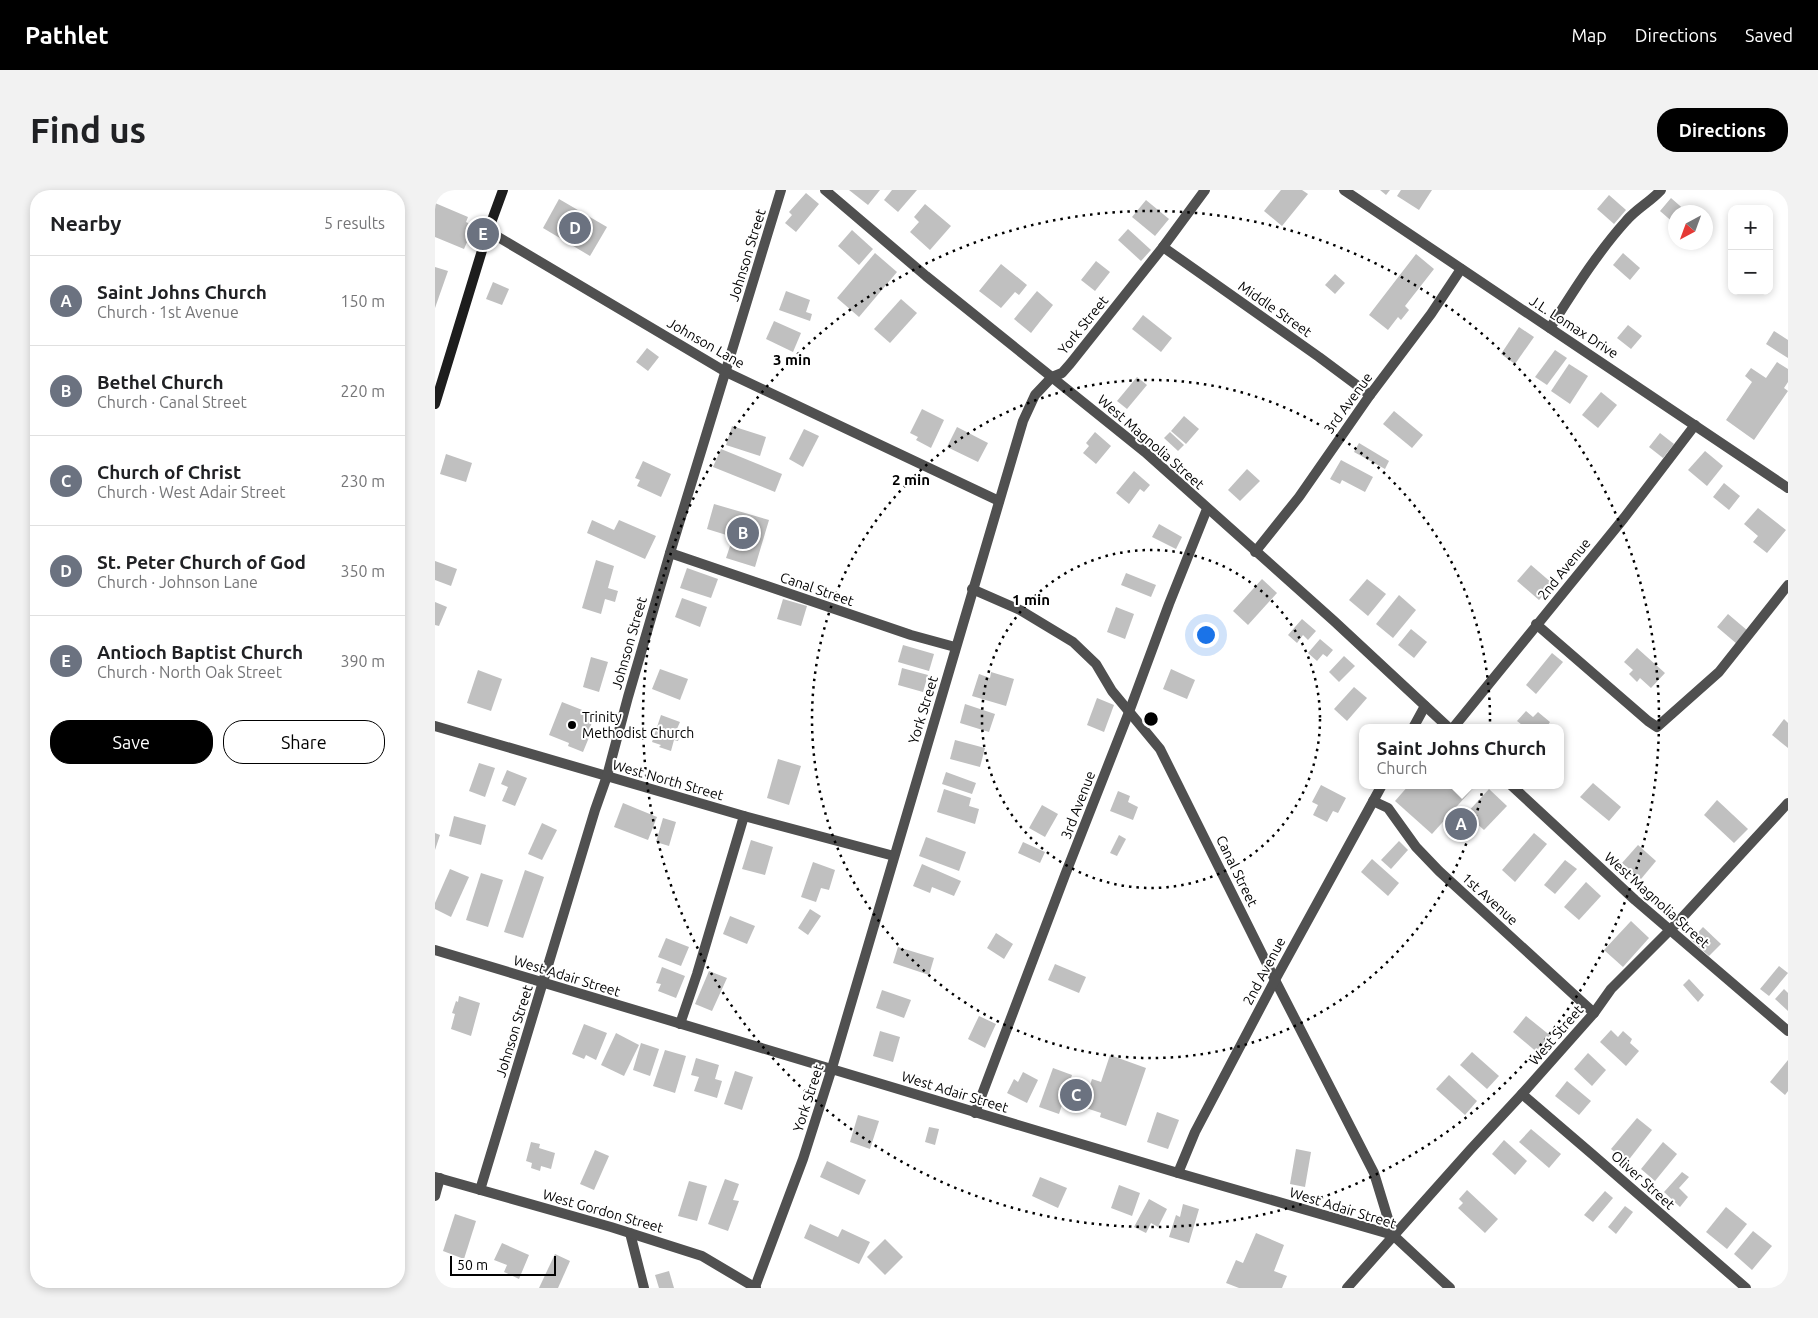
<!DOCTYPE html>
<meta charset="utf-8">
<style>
:root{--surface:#fff;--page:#f2f2f2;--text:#202124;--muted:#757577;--line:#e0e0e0;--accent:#000}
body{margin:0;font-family:Ubuntu,sans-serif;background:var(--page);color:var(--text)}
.controls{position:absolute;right:15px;top:15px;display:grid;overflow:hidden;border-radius:10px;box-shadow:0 2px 8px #0003}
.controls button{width:45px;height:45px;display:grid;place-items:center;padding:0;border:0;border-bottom:1px solid var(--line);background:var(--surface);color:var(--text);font:25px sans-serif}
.compass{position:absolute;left:1233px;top:15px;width:45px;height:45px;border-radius:50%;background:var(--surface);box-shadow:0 2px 8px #0003;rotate:221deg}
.scale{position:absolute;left:15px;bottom:12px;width:106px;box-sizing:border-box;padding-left:5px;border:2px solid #000;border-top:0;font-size:14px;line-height:18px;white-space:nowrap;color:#000;-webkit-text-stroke:4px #fff;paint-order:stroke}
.you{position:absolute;left:770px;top:444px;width:18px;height:18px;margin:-12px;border:4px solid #fff;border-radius:50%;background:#1a73e8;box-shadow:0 0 0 8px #1a73e833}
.badge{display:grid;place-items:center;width:32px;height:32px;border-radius:50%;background:var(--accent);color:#fff;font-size:16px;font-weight:700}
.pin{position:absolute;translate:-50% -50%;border:2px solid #fff;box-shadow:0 1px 5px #0006}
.popup{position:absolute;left:924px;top:534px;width:205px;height:65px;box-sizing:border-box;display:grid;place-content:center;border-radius:10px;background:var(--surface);filter:drop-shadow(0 1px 4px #0005);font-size:16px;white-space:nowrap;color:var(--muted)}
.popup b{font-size:19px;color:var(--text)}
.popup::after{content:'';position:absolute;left:50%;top:100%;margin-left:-10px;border:10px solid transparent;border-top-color:var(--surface)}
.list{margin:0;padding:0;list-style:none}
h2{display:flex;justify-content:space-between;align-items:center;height:65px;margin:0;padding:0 20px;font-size:21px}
h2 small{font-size:16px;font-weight:400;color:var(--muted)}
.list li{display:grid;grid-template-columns:32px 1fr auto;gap:15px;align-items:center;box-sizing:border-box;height:90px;padding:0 20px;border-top:1px solid var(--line)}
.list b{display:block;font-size:19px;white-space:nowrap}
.list p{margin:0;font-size:16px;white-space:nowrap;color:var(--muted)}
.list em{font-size:16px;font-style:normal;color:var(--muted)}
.actions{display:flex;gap:10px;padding:15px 20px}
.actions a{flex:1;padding:11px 0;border:1px solid var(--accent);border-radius:20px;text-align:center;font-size:18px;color:var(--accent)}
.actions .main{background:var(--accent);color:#fff}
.map{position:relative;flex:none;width:1353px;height:1098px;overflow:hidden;border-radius:20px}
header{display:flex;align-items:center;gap:30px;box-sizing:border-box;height:70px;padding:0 25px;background:var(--accent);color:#fff}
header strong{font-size:24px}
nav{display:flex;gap:28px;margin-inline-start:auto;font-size:18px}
.intro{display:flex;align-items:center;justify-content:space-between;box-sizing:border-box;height:120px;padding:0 30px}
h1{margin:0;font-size:35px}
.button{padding:12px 22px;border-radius:20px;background:var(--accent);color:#fff;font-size:18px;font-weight:700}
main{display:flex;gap:30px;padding:0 30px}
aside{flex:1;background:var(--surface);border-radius:20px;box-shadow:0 2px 8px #0003}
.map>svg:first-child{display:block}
.building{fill:#c0c0c0}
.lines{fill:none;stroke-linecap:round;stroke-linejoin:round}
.minor{stroke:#505050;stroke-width:10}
.tertiary{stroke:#505050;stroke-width:10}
.secondary{stroke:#1d1d1d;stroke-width:10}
.ring{fill:none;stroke:#000;stroke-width:2.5;stroke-dasharray:2.5 5}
.poi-dot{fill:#000;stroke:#fff;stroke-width:2}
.labels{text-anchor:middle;stroke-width:4;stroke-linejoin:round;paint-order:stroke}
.street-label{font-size:14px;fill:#000;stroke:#fff}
.poi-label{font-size:14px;fill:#000;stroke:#fff;text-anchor:start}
.centre{fill:#000;stroke:#fff;stroke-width:2.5}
.ring-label{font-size:15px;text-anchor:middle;font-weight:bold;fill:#000;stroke:#fff;stroke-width:4;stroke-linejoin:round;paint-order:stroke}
</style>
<header>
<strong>Pathlet</strong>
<nav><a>Map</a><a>Directions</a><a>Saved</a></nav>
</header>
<div class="intro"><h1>Find us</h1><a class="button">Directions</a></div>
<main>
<aside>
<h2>Nearby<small>5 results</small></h2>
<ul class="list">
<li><span class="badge" style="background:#6b7280">A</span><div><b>Saint Johns Church</b><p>Church · 1st Avenue</p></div><em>150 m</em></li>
<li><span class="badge" style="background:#6b7280">B</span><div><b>Bethel Church</b><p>Church · Canal Street</p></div><em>220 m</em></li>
<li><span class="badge" style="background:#6b7280">C</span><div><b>Church of Christ</b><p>Church · West Adair Street</p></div><em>230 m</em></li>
<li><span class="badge" style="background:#6b7280">D</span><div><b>St. Peter Church of God</b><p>Church · Johnson Lane</p></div><em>350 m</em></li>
<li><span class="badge" style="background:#6b7280">E</span><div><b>Antioch Baptist Church</b><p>Church · North Oak Street</p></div><em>390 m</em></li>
</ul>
<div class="actions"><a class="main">Save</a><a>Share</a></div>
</aside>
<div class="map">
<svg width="1353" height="1098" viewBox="0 0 1353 1098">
<rect width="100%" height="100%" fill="#fff"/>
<g class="building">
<path d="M414,0H445L433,15Z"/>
<path d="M457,0H482L463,22L449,10Z"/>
<path d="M846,0H867L873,4L847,36L829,21Z"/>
<path d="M945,0H955L951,5Z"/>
<path d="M966,0H997L984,20L962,6Z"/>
<path d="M371,3L384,14L361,42L350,33L357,25L354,22Z"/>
<path d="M1174,5L1191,20L1179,34L1162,19Z"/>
<path d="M1236,8L1252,22H1240V34L1225,21Z"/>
<path d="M124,9L172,37L155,66L108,38Z"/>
<path d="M711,10L734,29L720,46L697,27Z"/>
<path d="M0,13L33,27L31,32L39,36L29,59L0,47Z"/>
<path d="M490,14L516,36L495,60L475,42L484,32L479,27Z"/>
<path d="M693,39L716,60L706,71L683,50Z"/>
<path d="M417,40L438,59L424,75L403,56Z"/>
<path d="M440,63L462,82L424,127L402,108Z"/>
<path d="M1188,63L1205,78L1195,90L1178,75Z"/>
<path d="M981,64L999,79L970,116L974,120L966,130L963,127L953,140L934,125Z"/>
<path d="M661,71L675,82L660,101L646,90Z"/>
<path d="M566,74L592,95L584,105L580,102L566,118L544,101Z"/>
<path d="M0,77L13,81L0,118Z"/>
<path d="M900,84L910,93L900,104L890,95Z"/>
<path d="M58,92L74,99L67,115L51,109Z"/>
<path d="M351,101L375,110L371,122L377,124L375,131L344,120Z"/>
<path d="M602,101L618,115L596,143L579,129Z"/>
<path d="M466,109L482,123L455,153L439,139Z"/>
<path d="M708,125L737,148L726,162L697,139Z"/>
<path d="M339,131L366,143L358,162L331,149Z"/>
<path d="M1193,135L1207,146L1196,159L1182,148Z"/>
<path d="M1084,137L1099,147L1080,174L1066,164Z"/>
<path d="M1339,141L1353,150V168L1331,154Z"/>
<path d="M212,158L224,167L213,181L201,172Z"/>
<path d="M1120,160L1132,168L1112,195L1100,187Z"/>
<path d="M1342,172L1353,179V192L1349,198L1353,201L1319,250L1291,230L1317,192L1310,186L1316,178L1331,188Z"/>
<path d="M1134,174L1153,186L1135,214L1116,201Z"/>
<path d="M702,187L712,195L692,219L682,211Z"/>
<path d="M1166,202L1182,215L1163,238L1147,225Z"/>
<path d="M487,219L509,230L496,258L481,250L483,247L475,243Z"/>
<path d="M959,221L988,245L977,258L948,234Z"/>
<path d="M749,226L764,239L751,254L736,241Z"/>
<path d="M297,236L331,247L325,266L291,255Z"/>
<path d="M522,237L553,253L543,272L512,257Z"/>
<path d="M369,239L384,246L368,277L354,269Z"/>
<path d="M660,242L676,256L661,274L648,263L654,256L651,253Z"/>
<path d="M735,242L749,255L743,261L729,248Z"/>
<path d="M1225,243L1239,254L1228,268L1214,257Z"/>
<path d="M924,253L954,271L950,279L919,262Z"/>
<path d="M286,259L347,284L340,302L278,277Z"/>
<path d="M1270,261L1288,276L1272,296L1253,280Z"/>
<path d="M11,264L37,273L31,292L5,284Z"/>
<path d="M906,270L938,287L930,302L907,290L905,294L895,289Z"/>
<path d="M208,271L236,284L226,307L202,296L205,290L200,288Z"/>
<path d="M812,279L825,291L805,311L793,300Z"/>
<path d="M699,281L715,295L709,302L705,299L694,314L681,303Z"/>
<path d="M1289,293L1305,306L1294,320L1278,307Z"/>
<path d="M279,314L334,330L320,377L291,368L298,347L272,339Z"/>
<path d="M1323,318L1351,340L1332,363L1318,352L1323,346L1309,334Z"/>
<path d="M157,330L179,340L184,330L221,346L210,369L152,343Z"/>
<path d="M724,334L747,347L741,359L717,347Z"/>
<path d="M161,370L179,376L173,398L183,401L180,412L170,409L166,424L147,418Z"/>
<path d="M0,371L22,379L16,396L0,390Z"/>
<path d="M1096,375L1118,394L1104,410L1082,391Z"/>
<path d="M252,378L283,389L276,408L245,398Z"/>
<path d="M691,383L721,395L716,407L686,395Z"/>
<path d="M827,389L842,403L813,435L798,421Z"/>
<path d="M932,389L951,404L933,426L914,410Z"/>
<path d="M964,405L981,420L958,448L941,434Z"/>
<path d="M247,408L272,417L265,437L240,427Z"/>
<path d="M348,409L372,416L366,436L342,429Z"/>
<path d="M0,412L12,417L4,436L0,435Z"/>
<path d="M681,417L699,424L690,449L672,442Z"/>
<path d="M1293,424L1313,441L1302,454L1282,437Z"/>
<path d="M867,429L881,441L873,450L868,445L862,453L853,445Z"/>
<path d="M976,439L992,452L979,468L963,455Z"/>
<path d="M885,449L898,460L892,467L888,464L882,471L873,463Z"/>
<path d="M468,455L499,464L494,481L463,472Z"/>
<path d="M1202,458L1230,483L1216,498L1205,488L1202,492L1194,484L1198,480L1189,472Z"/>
<path d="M1117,463L1128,472L1101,504L1091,495Z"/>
<path d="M909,466L920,476L904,492L894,482Z"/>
<path d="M156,467L173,472L164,502L148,497Z"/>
<path d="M467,478L493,485L488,502L463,495Z"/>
<path d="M225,479L253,489L245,510L217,499Z"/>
<path d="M736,479L760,490L752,509L728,499Z"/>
<path d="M43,480L67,489L56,521L32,513Z"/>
<path d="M556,482L579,489L571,516L537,506L544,484L555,488Z"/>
<path d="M919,497L932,508L912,531L899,519Z"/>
<path d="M662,508L679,515L669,542L652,535Z"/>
<path d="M127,512L160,525L152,545H155L148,562L133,556L134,553L114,545Z"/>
<path d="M530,514L560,524L554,542L525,533Z"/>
<path d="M1091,521L1098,527L1103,522L1115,532L1111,538H1091L1082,531Z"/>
<path d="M226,525L245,532L241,541L246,542L243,551L239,550L236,561L224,557L226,555L217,552Z"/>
<path d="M1349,529L1353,533V558L1337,545Z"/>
<path d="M520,550L550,558L545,577L515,569Z"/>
<path d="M343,569L366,576L354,615L332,608Z"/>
<path d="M44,573L60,578L50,607L34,601Z"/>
<path d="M72,580L92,588L80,616L67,611L73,597L66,594Z"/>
<path d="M511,582L541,593L537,604L507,594Z"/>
<path d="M1158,593L1186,617L1174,631L1145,607Z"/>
<path d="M886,595L911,608L903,623L898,621L892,632L878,625L883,615L877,612Z"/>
<path d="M974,595H1041L997,644L960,611Z"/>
<path d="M509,599L536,608L534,616L544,619L540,634L502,622Z"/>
<path d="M1054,599L1072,616L1049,640L1031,624Z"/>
<path d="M683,601L695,606L693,612L703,617L698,630L675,621Z"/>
<path d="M1282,610L1313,639L1299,653L1269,625Z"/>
<path d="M188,613L222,627L213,650L179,637Z"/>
<path d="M607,615L623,624L610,647L594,638Z"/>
<path d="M19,626L51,635L46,655L14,646Z"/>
<path d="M228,628L241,632L234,656L221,652Z"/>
<path d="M107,633L122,640L107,670L93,664Z"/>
<path d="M0,643L5,645L0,660Z"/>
<path d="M1099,643L1112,654L1080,692L1067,680Z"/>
<path d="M684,645L691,649L682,666L675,663Z"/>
<path d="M491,647L531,662L524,681L484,666Z"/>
<path d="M316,650L338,657L330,685L307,679Z"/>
<path d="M964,651L973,660L956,679L946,670Z"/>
<path d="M588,652L610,662L605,673L583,663Z"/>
<path d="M1203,655L1221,671L1206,689L1187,673Z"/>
<path d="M937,669L964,693L953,706L926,682Z"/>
<path d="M1130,670L1142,679L1120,704L1109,695Z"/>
<path d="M378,672L400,680L394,700L386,698L381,712L366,707Z"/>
<path d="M487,674L526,691L519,706L497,697L495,703L478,696Z"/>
<path d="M15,679L34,687L16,727L0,719V713Z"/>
<path d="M90,680L109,687L88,748L69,742Z"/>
<path d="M46,683L68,690L53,737L31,730Z"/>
<path d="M1151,692L1166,706L1144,730L1129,717Z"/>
<path d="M375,719L386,726L373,745L363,738Z"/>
<path d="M295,726L320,736L312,754L288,744Z"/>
<path d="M1196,731L1214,748L1188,777L1169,760Z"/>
<path d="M1268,737L1286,754L1274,766L1256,750Z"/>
<path d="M561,743L578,754L569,769L552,758Z"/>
<path d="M231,748L254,757L246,776L223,767Z"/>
<path d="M463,757L499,768L494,785L458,773Z"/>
<path d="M620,774L651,787L644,803L613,790Z"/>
<path d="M1344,776L1353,783L1334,806L1325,799Z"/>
<path d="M227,777L250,786L241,808L223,801L226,794L221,793Z"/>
<path d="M274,781L292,788L277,821L260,814Z"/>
<path d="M1254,789L1269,805L1263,812L1248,795Z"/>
<path d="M1349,799L1353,803V821L1340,809Z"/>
<path d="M447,800L476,810L469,828L441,818Z"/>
<path d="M24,806L45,813L36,846L16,839L20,824L17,823L21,811L23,812Z"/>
<path d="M544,826L561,834L550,858L533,849Z"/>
<path d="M1091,826L1117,847L1104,864L1078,842Z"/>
<path d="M149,834L172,843L161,870L151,865L149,869L137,864Z"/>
<path d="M1176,840L1183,847L1188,841L1197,849L1195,853L1204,861L1191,876L1165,852Z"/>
<path d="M445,841L465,847L458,872L438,866Z"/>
<path d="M181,843L204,855L189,886L166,875Z"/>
<path d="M206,853L224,859L215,886L198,880Z"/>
<path d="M230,860L251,866L240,903L218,896Z"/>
<path d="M1037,862L1064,886L1052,899L1025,875Z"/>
<path d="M1153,863L1171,880L1157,896L1139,879Z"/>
<path d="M675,865L711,878L691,936L665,927L666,923L648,917L657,889L666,892Z"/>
<path d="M261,868L284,875L280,889L287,891L282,908L259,901L264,887L256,885Z"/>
<path d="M1353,870V901L1350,905L1335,892Z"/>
<path d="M618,878L637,885L624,924L604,917Z"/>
<path d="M300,881L318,887L307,920L289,914Z"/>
<path d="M588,882L603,890L592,913L572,903L579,889L583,892Z"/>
<path d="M1014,885L1042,911L1030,925L1001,899Z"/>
<path d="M1132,891L1156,911L1144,925L1120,906Z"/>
<path d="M722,922L744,930L733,959L712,952Z"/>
<path d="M423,925L444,931L435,959L415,952Z"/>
<path d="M1202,928L1217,940L1192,972L1176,959Z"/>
<path d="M494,937L504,939L500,955L490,952Z"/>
<path d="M1096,939L1126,964L1114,978L1084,952Z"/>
<path d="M1069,950L1092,971L1080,985L1057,964Z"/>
<path d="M96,952L105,954L104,958L120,963L116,979L106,976L105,981L96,978L97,973L91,971Z"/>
<path d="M1228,952L1242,964L1220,991L1206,979Z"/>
<path d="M861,959L876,962L870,997L855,994Z"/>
<path d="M160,960L174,966L159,1000L145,994Z"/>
<path d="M392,971L431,990L424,1005L385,987Z"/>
<path d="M1247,982L1254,987L1244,998L1253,1007L1245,1017L1229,1002Z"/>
<path d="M605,987L632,998L623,1018L597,1006Z"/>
<path d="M290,989L304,994L298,1010L304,1011L293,1041L273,1034Z"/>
<path d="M254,991L272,996L262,1031L243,1026Z"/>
<path d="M684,995L705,1003L697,1026L676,1018Z"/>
<path d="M1032,1000L1063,1029L1050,1043L1023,1018L1028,1013L1024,1009Z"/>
<path d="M1170,1001L1178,1008L1158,1032L1149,1025Z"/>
<path d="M714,1009L732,1019L723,1037L716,1033L711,1043L699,1037Z"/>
<path d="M748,1014L764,1019L754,1053L734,1047L741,1025L745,1027Z"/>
<path d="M1190,1016L1198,1022L1181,1044L1173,1037Z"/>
<path d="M1291,1017L1312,1034L1292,1059L1271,1042Z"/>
<path d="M20,1024L41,1031L29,1069L8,1061Z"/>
<path d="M375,1034L403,1047L407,1039L435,1052L424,1074L369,1048Z"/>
<path d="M1318,1041L1337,1056L1317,1080L1299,1064Z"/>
<path d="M821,1043L849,1055L839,1081L852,1086L847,1098H804L791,1093L801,1070L808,1073Z"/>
<path d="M450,1049L468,1067L450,1085L432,1067Z"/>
<path d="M67,1053L94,1065L84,1089L69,1082L72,1075L59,1070Z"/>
<path d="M120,1064L135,1071L123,1098H104Z"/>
<path d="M234,1081L239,1098H224L220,1085Z"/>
</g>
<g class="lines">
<g class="minor">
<path d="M390,0L491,86L710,262L899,431L1014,538"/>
<path d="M909,0L1353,298"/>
<path d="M53,41L291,182L564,311"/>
<path d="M728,57L884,167L935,205"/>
<path d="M1115,138C1138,102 1162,63 1191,31C1201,19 1215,12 1226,0"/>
<path d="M820,362L864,307L935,205L996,124L1026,79"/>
<path d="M235,363L476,445L520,457"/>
<path d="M537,399L585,420L638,452L661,474L677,501L725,559L840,790L939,983L958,1045"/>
<path d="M1101,434L1213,531L1222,537L1284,482L1353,395"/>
<path d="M0,536L309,626L459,666"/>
<path d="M978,538L990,516"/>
<path d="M1018,538L1189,328L1260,235"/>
<path d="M1076,595L1200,710L1353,841"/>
<path d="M938,611L953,618L981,657L1004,681L1159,823"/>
<path d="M0,760L743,983L958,1045L1015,1098"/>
<path d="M245,834L262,784L309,626"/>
<path d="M1087,904L1157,964L1311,1098"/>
<path d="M540,923L630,685L694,522L734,414L772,319"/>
<path d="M743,983L760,942L840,790L947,595"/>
<path d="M45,1000L160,620L172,586L193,507L235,363L346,0"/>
<path d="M0,1006L5,988"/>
<path d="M195,1043L209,1098"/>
<path d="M320,1097L368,969L397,878L588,231L600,205L617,187L627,183L635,174L728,57L770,0"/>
</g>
<g class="tertiary">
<path d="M0,987L176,1037L267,1066L321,1098"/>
<path d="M912,1098L1035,960L1087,904L1159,823L1176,799L1244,731L1353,613"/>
</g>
<path class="secondary" d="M0,214L53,41L68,0"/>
</g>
<g class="ring">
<circle cx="716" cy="529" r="169"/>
<circle cx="716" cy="529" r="339"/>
<circle cx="716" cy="529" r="508"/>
</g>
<circle class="poi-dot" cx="137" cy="535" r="5"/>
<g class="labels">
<g class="street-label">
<text transform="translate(312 65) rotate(-73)" y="5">Johnson Street</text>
<text transform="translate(840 119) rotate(35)" y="5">Middle Street</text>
<text transform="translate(648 135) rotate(-51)" y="5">York Street</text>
<text transform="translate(1139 137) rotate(33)" y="5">J.L. Lomax Drive</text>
<text transform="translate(271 153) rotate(30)" y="5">Johnson Lane</text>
<text transform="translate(913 213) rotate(-54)" y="5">3rd Avenue</text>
<text transform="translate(716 252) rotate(41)" y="5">West Magnolia Street</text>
<text transform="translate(1129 379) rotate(-51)" y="5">2nd Avenue</text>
<text transform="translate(382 399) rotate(19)" y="5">Canal Street</text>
<text transform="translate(194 453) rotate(-74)" y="5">Johnson Street</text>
<text transform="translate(488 520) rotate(-73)" y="5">York Street</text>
<text transform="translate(233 590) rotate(16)" y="5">West North Street</text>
<text transform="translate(643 615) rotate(-69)" y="5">3rd Avenue</text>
<text transform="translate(802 681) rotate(64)" y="5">Canal Street</text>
<text transform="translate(1055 709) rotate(42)" y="5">1st Avenue</text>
<text transform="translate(1222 710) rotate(42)" y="5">West Magnolia Street</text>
<text transform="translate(829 781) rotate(-62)" y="5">2nd Avenue</text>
<text transform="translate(132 786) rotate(17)" y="5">West Adair Street</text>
<text transform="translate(79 841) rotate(-73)" y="5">Johnson Street</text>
<text transform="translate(1121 845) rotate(-49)" y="5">West Street</text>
<text transform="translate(520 902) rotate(17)" y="5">West Adair Street</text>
<text transform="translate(373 908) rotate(-72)" y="5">York Street</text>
<text transform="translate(1208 990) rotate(42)" y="5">Oliver Street</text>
<text transform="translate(908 1018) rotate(17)" y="5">West Adair Street</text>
<text transform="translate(168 1021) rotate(16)" y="5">West Gordon Street</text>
</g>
<g class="poi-label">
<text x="147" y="532">Trinity<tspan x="147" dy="16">Methodist Church</tspan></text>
</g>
</g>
<circle cx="716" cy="529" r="8" class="centre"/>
<g class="ring-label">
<text x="357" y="175">3 min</text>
<text x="476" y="295">2 min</text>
<text x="596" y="415">1 min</text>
</g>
</svg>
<div class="controls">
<button>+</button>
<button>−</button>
</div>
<svg class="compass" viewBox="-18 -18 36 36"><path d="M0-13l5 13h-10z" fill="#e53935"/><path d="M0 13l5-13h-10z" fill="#757577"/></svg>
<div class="scale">50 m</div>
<div class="you"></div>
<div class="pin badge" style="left:1026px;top:634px;background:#6b7280">A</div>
<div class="popup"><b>Saint Johns Church</b>Church</div>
<div class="pin badge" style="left:308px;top:343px;background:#6b7280">B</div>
<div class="pin badge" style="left:641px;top:905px;background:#6b7280">C</div>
<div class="pin badge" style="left:140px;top:38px;background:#6b7280">D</div>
<div class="pin badge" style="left:48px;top:44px;background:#6b7280">E</div>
</div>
</main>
